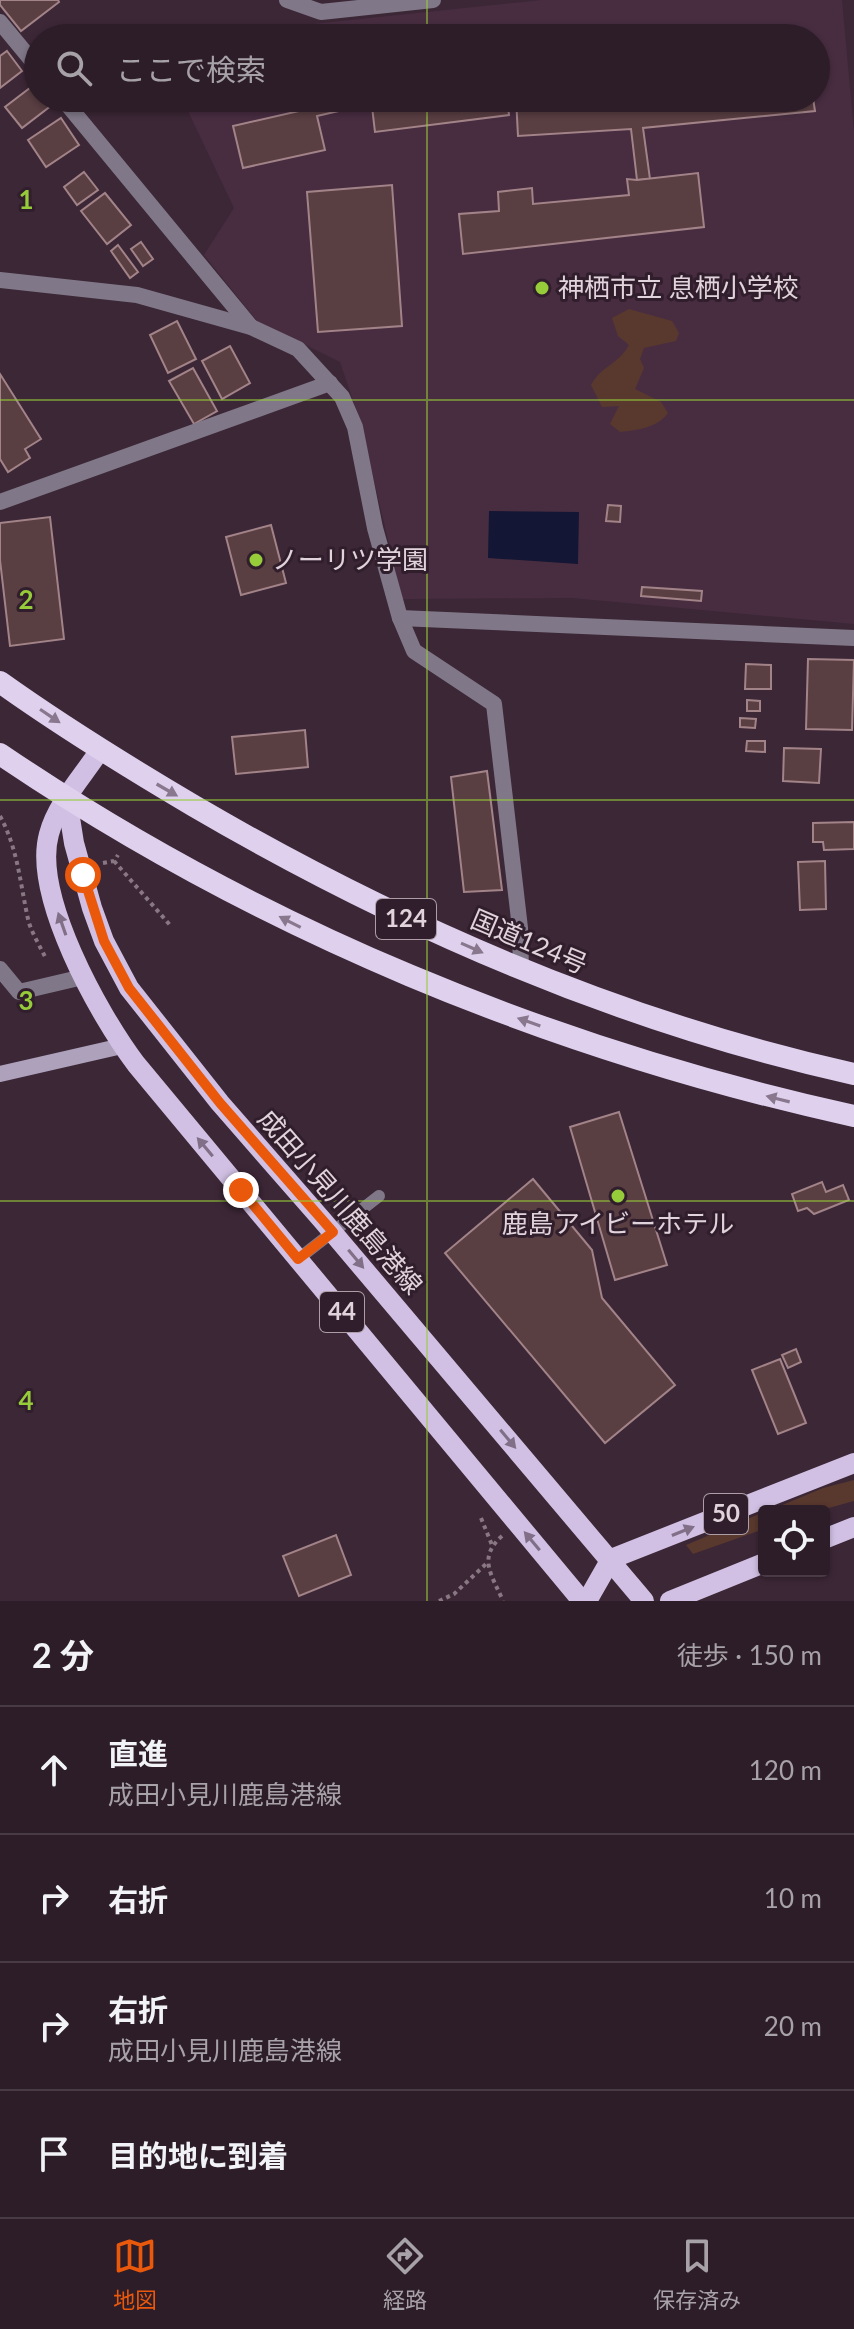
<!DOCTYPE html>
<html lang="ja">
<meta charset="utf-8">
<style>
:root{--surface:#2d1d28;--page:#392a34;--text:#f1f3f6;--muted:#a7a2a8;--line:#483b45;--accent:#ea580c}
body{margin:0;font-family:Lato,"Noto Sans JP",sans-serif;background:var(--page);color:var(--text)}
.controls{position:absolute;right:24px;bottom:24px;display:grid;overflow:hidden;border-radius:8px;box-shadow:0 2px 6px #0004}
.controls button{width:72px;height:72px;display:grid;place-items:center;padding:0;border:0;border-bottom:2px solid var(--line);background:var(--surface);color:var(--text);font:40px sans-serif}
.stop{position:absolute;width:24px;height:24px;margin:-18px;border:6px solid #ea580c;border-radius:50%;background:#fff}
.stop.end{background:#ea580c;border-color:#fff;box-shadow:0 2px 8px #0008}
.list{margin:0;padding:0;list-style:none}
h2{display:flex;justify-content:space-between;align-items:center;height:104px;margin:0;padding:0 32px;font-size:34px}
h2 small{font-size:26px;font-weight:400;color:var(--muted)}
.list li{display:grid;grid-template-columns:52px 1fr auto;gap:24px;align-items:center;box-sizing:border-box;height:128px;padding:0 32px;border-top:2px solid var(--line)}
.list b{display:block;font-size:30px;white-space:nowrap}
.list p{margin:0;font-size:26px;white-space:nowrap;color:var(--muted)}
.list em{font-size:26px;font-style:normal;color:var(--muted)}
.icon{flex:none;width:44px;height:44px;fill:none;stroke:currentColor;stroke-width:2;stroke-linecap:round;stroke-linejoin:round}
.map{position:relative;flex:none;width:854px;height:1601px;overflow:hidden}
.search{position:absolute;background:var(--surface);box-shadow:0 2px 6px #0004;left:24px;right:24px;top:24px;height:88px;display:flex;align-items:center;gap:20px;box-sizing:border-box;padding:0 28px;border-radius:44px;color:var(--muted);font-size:30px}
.sheet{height:616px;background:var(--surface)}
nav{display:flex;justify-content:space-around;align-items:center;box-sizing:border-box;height:112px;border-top:2px solid var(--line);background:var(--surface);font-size:22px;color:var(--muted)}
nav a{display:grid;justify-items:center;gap:4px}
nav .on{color:var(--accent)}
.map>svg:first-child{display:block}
.built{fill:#482d41}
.green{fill:#59382e}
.water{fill:#141635}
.building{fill:#593e42;stroke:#a28388;stroke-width:2}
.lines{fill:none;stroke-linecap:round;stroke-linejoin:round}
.path{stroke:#897784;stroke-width:4;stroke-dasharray:4 4;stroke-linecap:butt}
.service{stroke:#807888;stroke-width:12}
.minor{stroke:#807888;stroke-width:16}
.secondary{stroke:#aea1bb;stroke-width:16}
.primary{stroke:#d1c0e3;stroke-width:20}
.trunk{stroke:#dfd0ee;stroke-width:22}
.oneway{fill:#88778d}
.oneway2{fill:#816f88}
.route{stroke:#ea580c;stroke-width:10}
.grid{fill:none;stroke:#96cc39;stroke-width:2;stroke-opacity:0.55}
.poi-dot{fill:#96cc39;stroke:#311e2c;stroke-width:3}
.labels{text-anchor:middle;stroke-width:6;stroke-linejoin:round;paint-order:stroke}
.shield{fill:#311e2c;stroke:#ac9da7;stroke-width:2}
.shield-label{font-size:24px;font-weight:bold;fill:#e1d3dc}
.poi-label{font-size:26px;fill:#e1d3dc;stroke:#311e2c;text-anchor:start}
.street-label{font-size:26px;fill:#e1d3dc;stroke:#311e2c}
.grid-label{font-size:26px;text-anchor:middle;font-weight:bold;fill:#96cc39;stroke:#311e2c;stroke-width:6;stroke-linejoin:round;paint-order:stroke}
</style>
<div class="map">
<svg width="854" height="1601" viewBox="0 0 854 1601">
<rect width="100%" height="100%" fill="#3c2736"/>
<path class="built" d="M542,0H842L854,132V624L572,598L402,599L360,421L340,362L257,321L204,255L234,208L187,109L220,98H816V38H267L265,29Z"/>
<g class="green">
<path d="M629,309L672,321L679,333L676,341L644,348L640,359L644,368L635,389L661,402L668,413C657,428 638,430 620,432L610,424L619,406L602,407L591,385C602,365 617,366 629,345L618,336L612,318Z"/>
<path d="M854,1480V1501L818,1511H768L823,1488Z"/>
<path d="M764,1512V1529L693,1554L686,1545Z"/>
</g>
<path class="water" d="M489,511L579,512L578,564L488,558Z"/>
<g class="building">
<path d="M0,0H58L59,2L21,31L0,5Z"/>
<path d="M7,51L22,71L0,88V56Z"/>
<path d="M35,84L38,87V98H47L52,105L22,128L5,107Z"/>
<path d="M356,98H363L365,105L317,116L325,150L243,168L233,126Z"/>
<path d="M371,98H507L509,115L375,132Z"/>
<path d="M516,98H813L815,111L643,128L650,179L637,180L631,129L518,136Z"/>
<path d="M61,118L79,145L46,167L28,140Z"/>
<path d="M84,172L98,190L77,205L64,187Z"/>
<path d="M698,173L704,227L463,254L459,214L499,211L498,192L532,188L533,204L629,195L627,179L637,180Z"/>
<path d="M392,185L402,326L318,332L307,192Z"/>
<path d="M105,193L131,225L107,244L81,211Z"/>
<path d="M141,242L153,259L143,266L131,249Z"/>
<path d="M118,245L138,272L130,278L111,251Z"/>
<path d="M177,321L196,359L168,373L150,335Z"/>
<path d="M230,346L250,383L222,399L202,361Z"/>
<path d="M193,368L217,411L194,424L169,381Z"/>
<path d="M0,374L41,439L25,449L30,458L8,472L0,459Z"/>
<path d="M608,505L621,506L620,522L606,521Z"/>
<path d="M50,517L64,639L10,646L0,560V523Z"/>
<path d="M271,525L286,583L241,595L226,537Z"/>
<path d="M642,587L702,591L701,601L641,596Z"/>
<path d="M808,659L854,660L852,730L806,729Z"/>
<path d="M746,664L771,665V689H745Z"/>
<path d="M747,700L760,701V711H747Z"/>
<path d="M740,718L756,719L755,728L740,727Z"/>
<path d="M305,730L308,767L236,774L232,737Z"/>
<path d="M747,741H765V752L746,751Z"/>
<path d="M784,748L821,749L819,783L783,781Z"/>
<path d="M487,771L502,890L464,892L451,777Z"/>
<path d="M854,822V849L824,850L823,842H813V823Z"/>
<path d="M825,861L826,909L800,910L798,862Z"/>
<path d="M619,1112L667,1265L615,1280L570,1127Z"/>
<path d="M533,1179L592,1250L602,1298L675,1385L605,1443L445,1253Z"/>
<path d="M822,1182L826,1192L843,1185L849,1200L814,1214L807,1208L798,1211L792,1194Z"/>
<path d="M796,1349L801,1362L788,1368L782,1355Z"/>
<path d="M780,1359L806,1423L778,1434L752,1370Z"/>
<path d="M336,1535L351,1575L299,1596L283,1556Z"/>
</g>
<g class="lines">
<g class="path">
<path d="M0,816C18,849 20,883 28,919C31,932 40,946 46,959"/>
<path d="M114,861L170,925"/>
<path d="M103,863L114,861L118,855"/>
<path d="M481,1518L492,1545"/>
<path d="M502,1536C477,1558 492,1575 503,1601"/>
<path d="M439,1601L454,1594L487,1563"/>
</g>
<path class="service" d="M298,1259L379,1196"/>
<g class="minor">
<path d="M287,0L321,12L433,0"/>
<path d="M0,22L38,68"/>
<path d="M62,98L251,327"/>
<path d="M0,280L137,295L251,327L298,349L342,397L355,427L375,528L400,618L414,651L494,704L520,928L521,970"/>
<path d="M0,502L330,383"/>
<path d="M400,618L854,638"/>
<path d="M0,969L19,992L83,977"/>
</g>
<path class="secondary" d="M0,1074L122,1046"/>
<g class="primary">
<path d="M100,750C83,776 57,804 49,834C32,895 99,1015 136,1064L582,1601"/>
<path d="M67,799L74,843L92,908L104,941L129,988L220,1103L323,1221L644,1601"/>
<path d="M824,1539L854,1527"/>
<path d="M587,1601L611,1559L854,1463"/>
<path d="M670,1601L764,1563"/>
</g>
<g class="trunk">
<path d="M0,682C63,727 128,767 194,806C401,927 620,1022 854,1074"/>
<path d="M0,754C258,929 550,1049 854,1116"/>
</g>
</g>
<defs><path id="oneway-solid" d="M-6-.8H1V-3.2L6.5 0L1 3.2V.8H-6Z" transform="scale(2)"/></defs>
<g class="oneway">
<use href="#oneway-solid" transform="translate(50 716) rotate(34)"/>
<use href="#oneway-solid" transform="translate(167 790) rotate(30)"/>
<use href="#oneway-solid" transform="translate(290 922) rotate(-153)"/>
<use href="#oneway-solid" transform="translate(472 948) rotate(24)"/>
<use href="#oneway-solid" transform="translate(529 1022) rotate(-161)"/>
<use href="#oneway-solid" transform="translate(778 1099) rotate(-166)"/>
</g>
<g class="oneway2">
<use href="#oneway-solid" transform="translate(62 924) rotate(-109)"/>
<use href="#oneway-solid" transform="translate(205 1147) rotate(-130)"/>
<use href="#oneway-solid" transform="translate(356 1259) rotate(50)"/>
<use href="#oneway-solid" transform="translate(508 1439) rotate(50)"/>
<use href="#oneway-solid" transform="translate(683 1531) rotate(-22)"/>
<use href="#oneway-solid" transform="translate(532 1541) rotate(-130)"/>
</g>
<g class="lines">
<path class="route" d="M83,875L104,941L129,988L220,1103L333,1232L298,1259L241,1190"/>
</g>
<path class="grid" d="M427,0V38M427,98V1601M0,400H854M0,800H854M0,1201H854"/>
<g class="poi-dot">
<circle cx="542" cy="288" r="8"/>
<circle cx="256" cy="560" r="8"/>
<circle cx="618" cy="1196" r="8"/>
</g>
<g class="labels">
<g class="shield">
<rect x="376" y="899" width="60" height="40" rx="6"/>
<rect x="320" y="1292" width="44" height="40" rx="6"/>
<rect x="704" y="1494" width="44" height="40" rx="6"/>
</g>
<g class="shield-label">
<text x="406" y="927">124</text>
<text x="342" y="1320">44</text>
<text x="726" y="1522">50</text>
</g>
<g class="poi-label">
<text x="558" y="297">神栖市立 息栖小学校</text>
<text x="272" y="569">ノーリツ学園</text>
<text x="618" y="1233" text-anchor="middle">鹿島アイビーホテル</text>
</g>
<g class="street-label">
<text transform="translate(529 942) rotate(23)" y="9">国道124号</text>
<text transform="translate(340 1202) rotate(49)" y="9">成田小見川鹿島港線</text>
</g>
</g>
<g class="grid-label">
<text x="26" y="209">1</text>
<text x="26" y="609">2</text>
<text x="26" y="1010">3</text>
<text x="26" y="1410">4</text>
</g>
</svg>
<div class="controls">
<button><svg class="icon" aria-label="locate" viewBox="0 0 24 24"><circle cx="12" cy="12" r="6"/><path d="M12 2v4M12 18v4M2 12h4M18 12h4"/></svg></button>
</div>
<div class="stop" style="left:83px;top:875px"></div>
<div class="stop end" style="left:241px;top:1190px"></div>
<div class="search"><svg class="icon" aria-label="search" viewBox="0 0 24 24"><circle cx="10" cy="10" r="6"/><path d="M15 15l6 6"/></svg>ここで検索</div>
</div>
<section class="sheet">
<h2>2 分<small>徒歩 · 150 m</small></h2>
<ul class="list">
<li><svg class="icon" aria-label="ahead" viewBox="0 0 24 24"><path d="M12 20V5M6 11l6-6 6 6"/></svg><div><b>直進</b><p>成田小見川鹿島港線</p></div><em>120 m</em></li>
<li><svg class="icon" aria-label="right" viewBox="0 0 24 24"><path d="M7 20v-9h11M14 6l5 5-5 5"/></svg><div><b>右折</b></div><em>10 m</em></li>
<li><svg class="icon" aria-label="right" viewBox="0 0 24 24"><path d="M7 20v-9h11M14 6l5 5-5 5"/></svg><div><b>右折</b><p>成田小見川鹿島港線</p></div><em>20 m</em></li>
<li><svg class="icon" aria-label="arrive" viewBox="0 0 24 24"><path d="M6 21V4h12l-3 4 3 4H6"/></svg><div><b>目的地に到着</b></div></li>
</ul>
</section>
<nav>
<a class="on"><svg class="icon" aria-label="map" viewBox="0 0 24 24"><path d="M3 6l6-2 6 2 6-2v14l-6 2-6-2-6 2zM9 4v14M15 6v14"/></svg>地図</a>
<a><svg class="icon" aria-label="directions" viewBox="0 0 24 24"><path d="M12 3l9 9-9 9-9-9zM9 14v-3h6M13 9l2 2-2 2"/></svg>経路</a>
<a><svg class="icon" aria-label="saved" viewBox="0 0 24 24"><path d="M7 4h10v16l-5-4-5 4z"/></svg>保存済み</a>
</nav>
